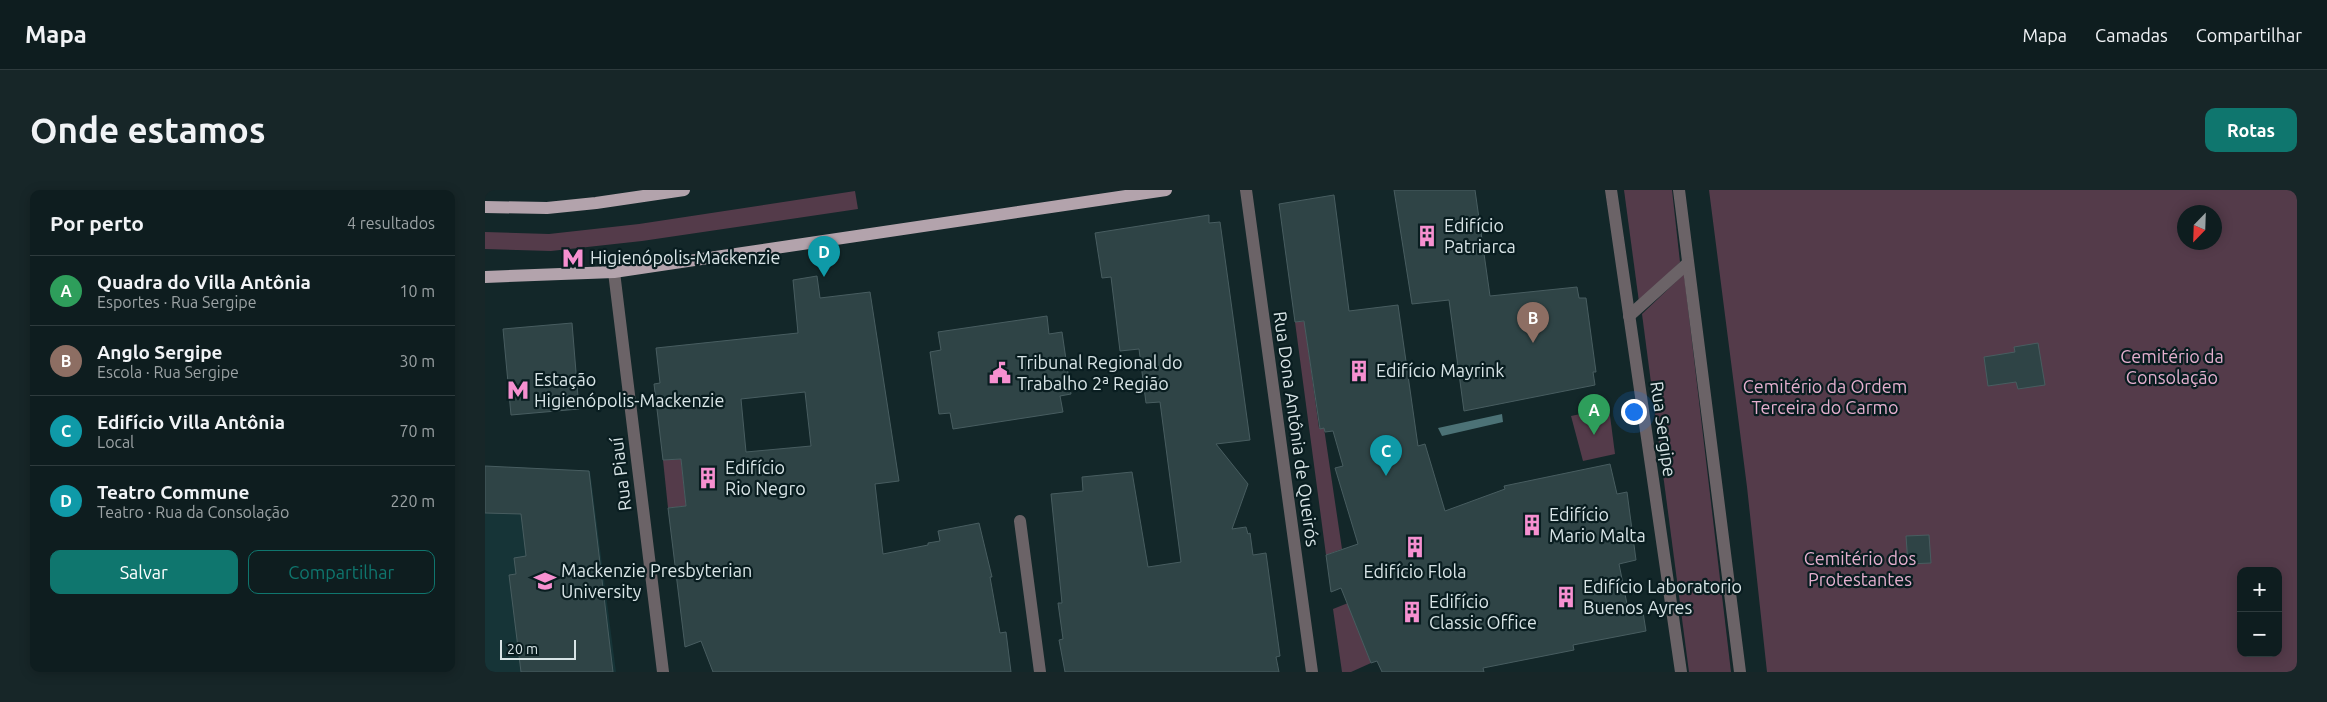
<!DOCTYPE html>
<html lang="pt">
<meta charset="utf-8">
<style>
:root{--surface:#0e1d1f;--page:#172628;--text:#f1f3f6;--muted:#9ba2a4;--line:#2e3b3d;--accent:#0f766e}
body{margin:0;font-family:Ubuntu,sans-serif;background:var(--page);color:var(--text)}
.controls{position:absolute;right:15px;bottom:15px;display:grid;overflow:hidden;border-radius:10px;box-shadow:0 2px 12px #0003}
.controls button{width:45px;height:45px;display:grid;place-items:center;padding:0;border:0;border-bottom:1px solid var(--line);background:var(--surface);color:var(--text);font:25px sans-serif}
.compass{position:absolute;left:1692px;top:15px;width:45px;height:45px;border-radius:50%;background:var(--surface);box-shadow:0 2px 12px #0003;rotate:203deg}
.scale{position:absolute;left:15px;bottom:12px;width:76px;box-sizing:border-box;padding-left:5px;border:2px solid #d8e4e6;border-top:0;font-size:14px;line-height:18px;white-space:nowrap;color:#d8e4e6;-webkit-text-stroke:4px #091d20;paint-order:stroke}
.you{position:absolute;left:1148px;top:221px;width:18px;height:18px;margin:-12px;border:4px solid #fff;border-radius:50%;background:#1a73e8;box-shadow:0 0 0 8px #1a73e833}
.badge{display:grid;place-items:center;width:32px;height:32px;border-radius:50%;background:var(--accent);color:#fff;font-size:16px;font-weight:700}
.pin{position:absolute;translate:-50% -41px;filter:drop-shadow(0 1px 2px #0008)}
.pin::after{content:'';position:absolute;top:26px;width:18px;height:15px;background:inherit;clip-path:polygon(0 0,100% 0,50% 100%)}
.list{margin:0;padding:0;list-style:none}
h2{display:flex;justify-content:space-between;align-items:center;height:65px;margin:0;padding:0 20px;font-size:21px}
h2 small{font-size:16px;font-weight:400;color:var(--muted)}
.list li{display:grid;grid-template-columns:32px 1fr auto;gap:15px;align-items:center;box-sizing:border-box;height:70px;padding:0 20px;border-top:1px solid var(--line)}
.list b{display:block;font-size:19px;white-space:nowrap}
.list p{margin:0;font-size:16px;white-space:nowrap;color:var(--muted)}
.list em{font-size:16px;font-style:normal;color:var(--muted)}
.actions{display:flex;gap:10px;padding:15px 20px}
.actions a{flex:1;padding:11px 0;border:1px solid var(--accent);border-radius:10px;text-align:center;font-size:18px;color:var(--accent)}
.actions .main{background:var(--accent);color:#fff}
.map{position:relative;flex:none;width:1812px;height:482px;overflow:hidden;border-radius:10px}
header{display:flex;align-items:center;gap:30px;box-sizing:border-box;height:70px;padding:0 25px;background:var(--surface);border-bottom:1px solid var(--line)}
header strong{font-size:24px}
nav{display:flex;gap:28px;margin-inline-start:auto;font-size:18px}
.intro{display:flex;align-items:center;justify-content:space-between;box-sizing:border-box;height:120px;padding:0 30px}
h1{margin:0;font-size:35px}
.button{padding:12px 22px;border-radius:10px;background:var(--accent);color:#fff;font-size:18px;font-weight:700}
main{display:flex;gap:30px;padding:0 30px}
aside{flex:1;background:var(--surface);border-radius:10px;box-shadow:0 2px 12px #0003}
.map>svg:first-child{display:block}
.built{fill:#163437}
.green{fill:#543b4a;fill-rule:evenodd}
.water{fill:#4c7276}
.building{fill:#2f4446;stroke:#485d60;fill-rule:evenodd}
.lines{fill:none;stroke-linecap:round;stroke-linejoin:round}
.minor{stroke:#6b6367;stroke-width:12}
.major{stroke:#b3a3ac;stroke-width:12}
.labels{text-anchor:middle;stroke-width:4.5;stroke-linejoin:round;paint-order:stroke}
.poi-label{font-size:18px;fill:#d8e4e6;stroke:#091d20;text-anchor:start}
.park-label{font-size:18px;fill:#e4afce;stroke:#091d20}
.street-label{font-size:18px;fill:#d8e4e6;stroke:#091d20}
</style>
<header>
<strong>Mapa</strong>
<nav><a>Mapa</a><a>Camadas</a><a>Compartilhar</a></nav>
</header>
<div class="intro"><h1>Onde estamos</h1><a class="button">Rotas</a></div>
<main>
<aside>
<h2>Por perto<small>4 resultados</small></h2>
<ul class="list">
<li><span class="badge" style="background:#2e9e5b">A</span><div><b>Quadra do Villa Antônia</b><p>Esportes · Rua Sergipe</p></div><em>10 m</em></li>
<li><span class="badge" style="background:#8d6e63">B</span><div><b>Anglo Sergipe</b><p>Escola · Rua Sergipe</p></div><em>30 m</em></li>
<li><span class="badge" style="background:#0f9aa8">C</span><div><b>Edifício Villa Antônia</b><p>Local</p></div><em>70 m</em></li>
<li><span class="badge" style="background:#0f9aa8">D</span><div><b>Teatro Commune</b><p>Teatro · Rua da Consolação</p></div><em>220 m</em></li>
</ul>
<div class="actions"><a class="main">Salvar</a><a>Compartilhar</a></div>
</aside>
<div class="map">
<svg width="1812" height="482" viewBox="0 0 1812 482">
<rect width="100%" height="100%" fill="#132729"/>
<path class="built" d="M0,276L105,281L131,482H0Z"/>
<g class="green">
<path d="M1139,0H1187L1195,72L1154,112Z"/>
<path d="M1224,0H1812V482H1282L1262,297ZM1700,22H1730V52H1700ZM1756,381H1793V463H1756Z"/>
<path d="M370,1L373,19L157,51L66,61L0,59V42L64,44L154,34Z"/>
<path d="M1199,84L1246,482H1204L1157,124Z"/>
<path d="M824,131L820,136L834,238H839L857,359L841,365L810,132Z"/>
<path d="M1124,218L1130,264L1098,271L1086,226Z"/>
<path d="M196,269L201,316L183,318L178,270Z"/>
<path d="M863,413L886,473L866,482H857L848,419Z"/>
</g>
<path class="water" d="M1017,224L1018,232L957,246L953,238Z"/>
<g class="building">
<path d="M909,0H990L1005,106L1092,97L1094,108H1101L1111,182H1108L1110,195L979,221L964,110L927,114Z"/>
<path d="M849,5L864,121L913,115L933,256L940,254L960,321L1020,299L1019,296L1125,274L1132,304L1142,302L1151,370L1134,374L1143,419L1157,416L1161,441L1088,455L1089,460L998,478L999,482H897L892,471L886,473L856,398L846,402L841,365L873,354L850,278L858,276L848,241L840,242L839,238L835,239L819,131L810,132L794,14Z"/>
<path d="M724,25V33L735,32L765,250L731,254L763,294L747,339L761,337L763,344L765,343L768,365L781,363L795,466L791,467L794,482H580L574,450L578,449L573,413H577L566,304L598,301L597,287L647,282L663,377L696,372L675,212L661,213L654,159L635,161L626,87L617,88L610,43Z"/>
<path d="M332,86L335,108L385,102L414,291L390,294L398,364L443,355V353L455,351L453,341L494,333L507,387H505L515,443L521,442L526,482H228L216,451L200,457L183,318L201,316L196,269L178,270L169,194L175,193L171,158L313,143L308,90ZM320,202L326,256L261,262L256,209Z"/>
<path d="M562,126L564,144L577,142L586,204L575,206L578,222L468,239L465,223L454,224L445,162L456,160L453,142Z"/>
<path d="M87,133L94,219L26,225L18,139Z"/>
<path d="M1553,153L1560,195L1533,199L1531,192L1503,196L1499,167L1530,162L1529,157Z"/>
<path d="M0,276L104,281L128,482H36L24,385L31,384L29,368L41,366L36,324L0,323Z"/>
<path d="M1444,345L1446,373L1423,374L1421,346Z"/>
</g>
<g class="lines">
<g class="minor">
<path d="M761,0L827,482"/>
<path d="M1126,0L1196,482"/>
<path d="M1194,0L1255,482"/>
<path d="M129,82L178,482"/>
<path d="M1144,126L1203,73"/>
<path d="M535,331L555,482"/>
</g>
<g class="major">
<path d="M0,17L62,18L111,13L199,0"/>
<path d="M0,87L129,82L681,0"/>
</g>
</g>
<defs>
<g id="building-bare" transform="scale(1.725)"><path d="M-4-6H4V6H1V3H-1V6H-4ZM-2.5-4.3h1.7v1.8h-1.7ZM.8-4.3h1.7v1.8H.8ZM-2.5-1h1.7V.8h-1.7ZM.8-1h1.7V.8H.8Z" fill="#f690d0" stroke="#091d20" stroke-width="2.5" paint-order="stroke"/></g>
<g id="metro-bare" transform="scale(1.725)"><path d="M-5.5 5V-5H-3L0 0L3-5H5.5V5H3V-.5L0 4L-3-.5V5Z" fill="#f690d0" stroke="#091d20" stroke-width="2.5" paint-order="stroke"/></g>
<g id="civic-bare" transform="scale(1.725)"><path d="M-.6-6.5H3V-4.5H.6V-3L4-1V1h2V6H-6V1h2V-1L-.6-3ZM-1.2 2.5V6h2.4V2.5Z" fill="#f690d0" stroke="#091d20" stroke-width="2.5" paint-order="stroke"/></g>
<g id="university-bare" transform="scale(1.725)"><path d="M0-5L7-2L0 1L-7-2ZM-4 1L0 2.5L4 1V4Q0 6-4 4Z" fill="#f690d0" stroke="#091d20" stroke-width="2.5" paint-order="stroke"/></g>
</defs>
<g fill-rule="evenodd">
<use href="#building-bare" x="942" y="46"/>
<use href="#metro-bare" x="88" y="68"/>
<use href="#building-bare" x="874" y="181"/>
<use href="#civic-bare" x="515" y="183"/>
<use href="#metro-bare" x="33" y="200"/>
<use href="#building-bare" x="223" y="288"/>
<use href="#building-bare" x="1047" y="335"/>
<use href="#building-bare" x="930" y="357"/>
<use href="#university-bare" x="60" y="391"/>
<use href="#building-bare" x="1081" y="407"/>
<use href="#building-bare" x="927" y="422"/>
</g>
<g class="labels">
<g class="poi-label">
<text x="959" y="42">Edifício<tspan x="959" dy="21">Patriarca</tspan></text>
<text x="105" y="74">Higienópolis-Mackenzie</text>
<text x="532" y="179">Tribunal Regional do<tspan x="532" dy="21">Trabalho 2ª Região</tspan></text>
<text x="891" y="187">Edifício Mayrink</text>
<text x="49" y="196">Estação<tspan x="49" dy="21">Higienópolis-Mackenzie</tspan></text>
<text x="240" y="284">Edifício<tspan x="240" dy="21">Rio Negro</tspan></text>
<text x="1064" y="331">Edifício<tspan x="1064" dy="21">Mario Malta</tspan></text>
<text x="76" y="387">Mackenzie Presbyterian<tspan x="76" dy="21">University</tspan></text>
<text x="930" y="388" text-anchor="middle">Edifício Flola</text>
<text x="1098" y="403">Edifício Laboratorio<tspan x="1098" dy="21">Buenos Ayres</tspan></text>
<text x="944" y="418">Edifício<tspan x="944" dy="21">Classic Office</tspan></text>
</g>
<g class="park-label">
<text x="1687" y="173">Cemitério da<tspan x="1687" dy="21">Consolação</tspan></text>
<text x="1340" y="203">Cemitério da Ordem<tspan x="1340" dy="21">Terceira do Carmo</tspan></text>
<text x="1375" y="375">Cemitério dos<tspan x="1375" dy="21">Protestantes</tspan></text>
</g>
<g class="street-label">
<text transform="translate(811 239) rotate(82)" y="6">Rua Dona Antônia de Queirós</text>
<text transform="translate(1178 239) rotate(82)" y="6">Rua Sergipe</text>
<text transform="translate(136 284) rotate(-97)" y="6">Rua Piauí</text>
</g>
</g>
</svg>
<div class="controls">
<button>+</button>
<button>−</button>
</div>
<svg class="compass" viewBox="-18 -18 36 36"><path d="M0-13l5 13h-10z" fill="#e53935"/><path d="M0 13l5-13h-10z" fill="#9ba2a4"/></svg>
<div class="scale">20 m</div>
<div class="you"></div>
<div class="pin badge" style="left:1109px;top:245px;background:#2e9e5b">A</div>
<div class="pin badge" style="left:1048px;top:153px;background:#8d6e63">B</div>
<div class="pin badge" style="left:901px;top:286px;background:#0f9aa8">C</div>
<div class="pin badge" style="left:339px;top:87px;background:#0f9aa8">D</div>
</div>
</main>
